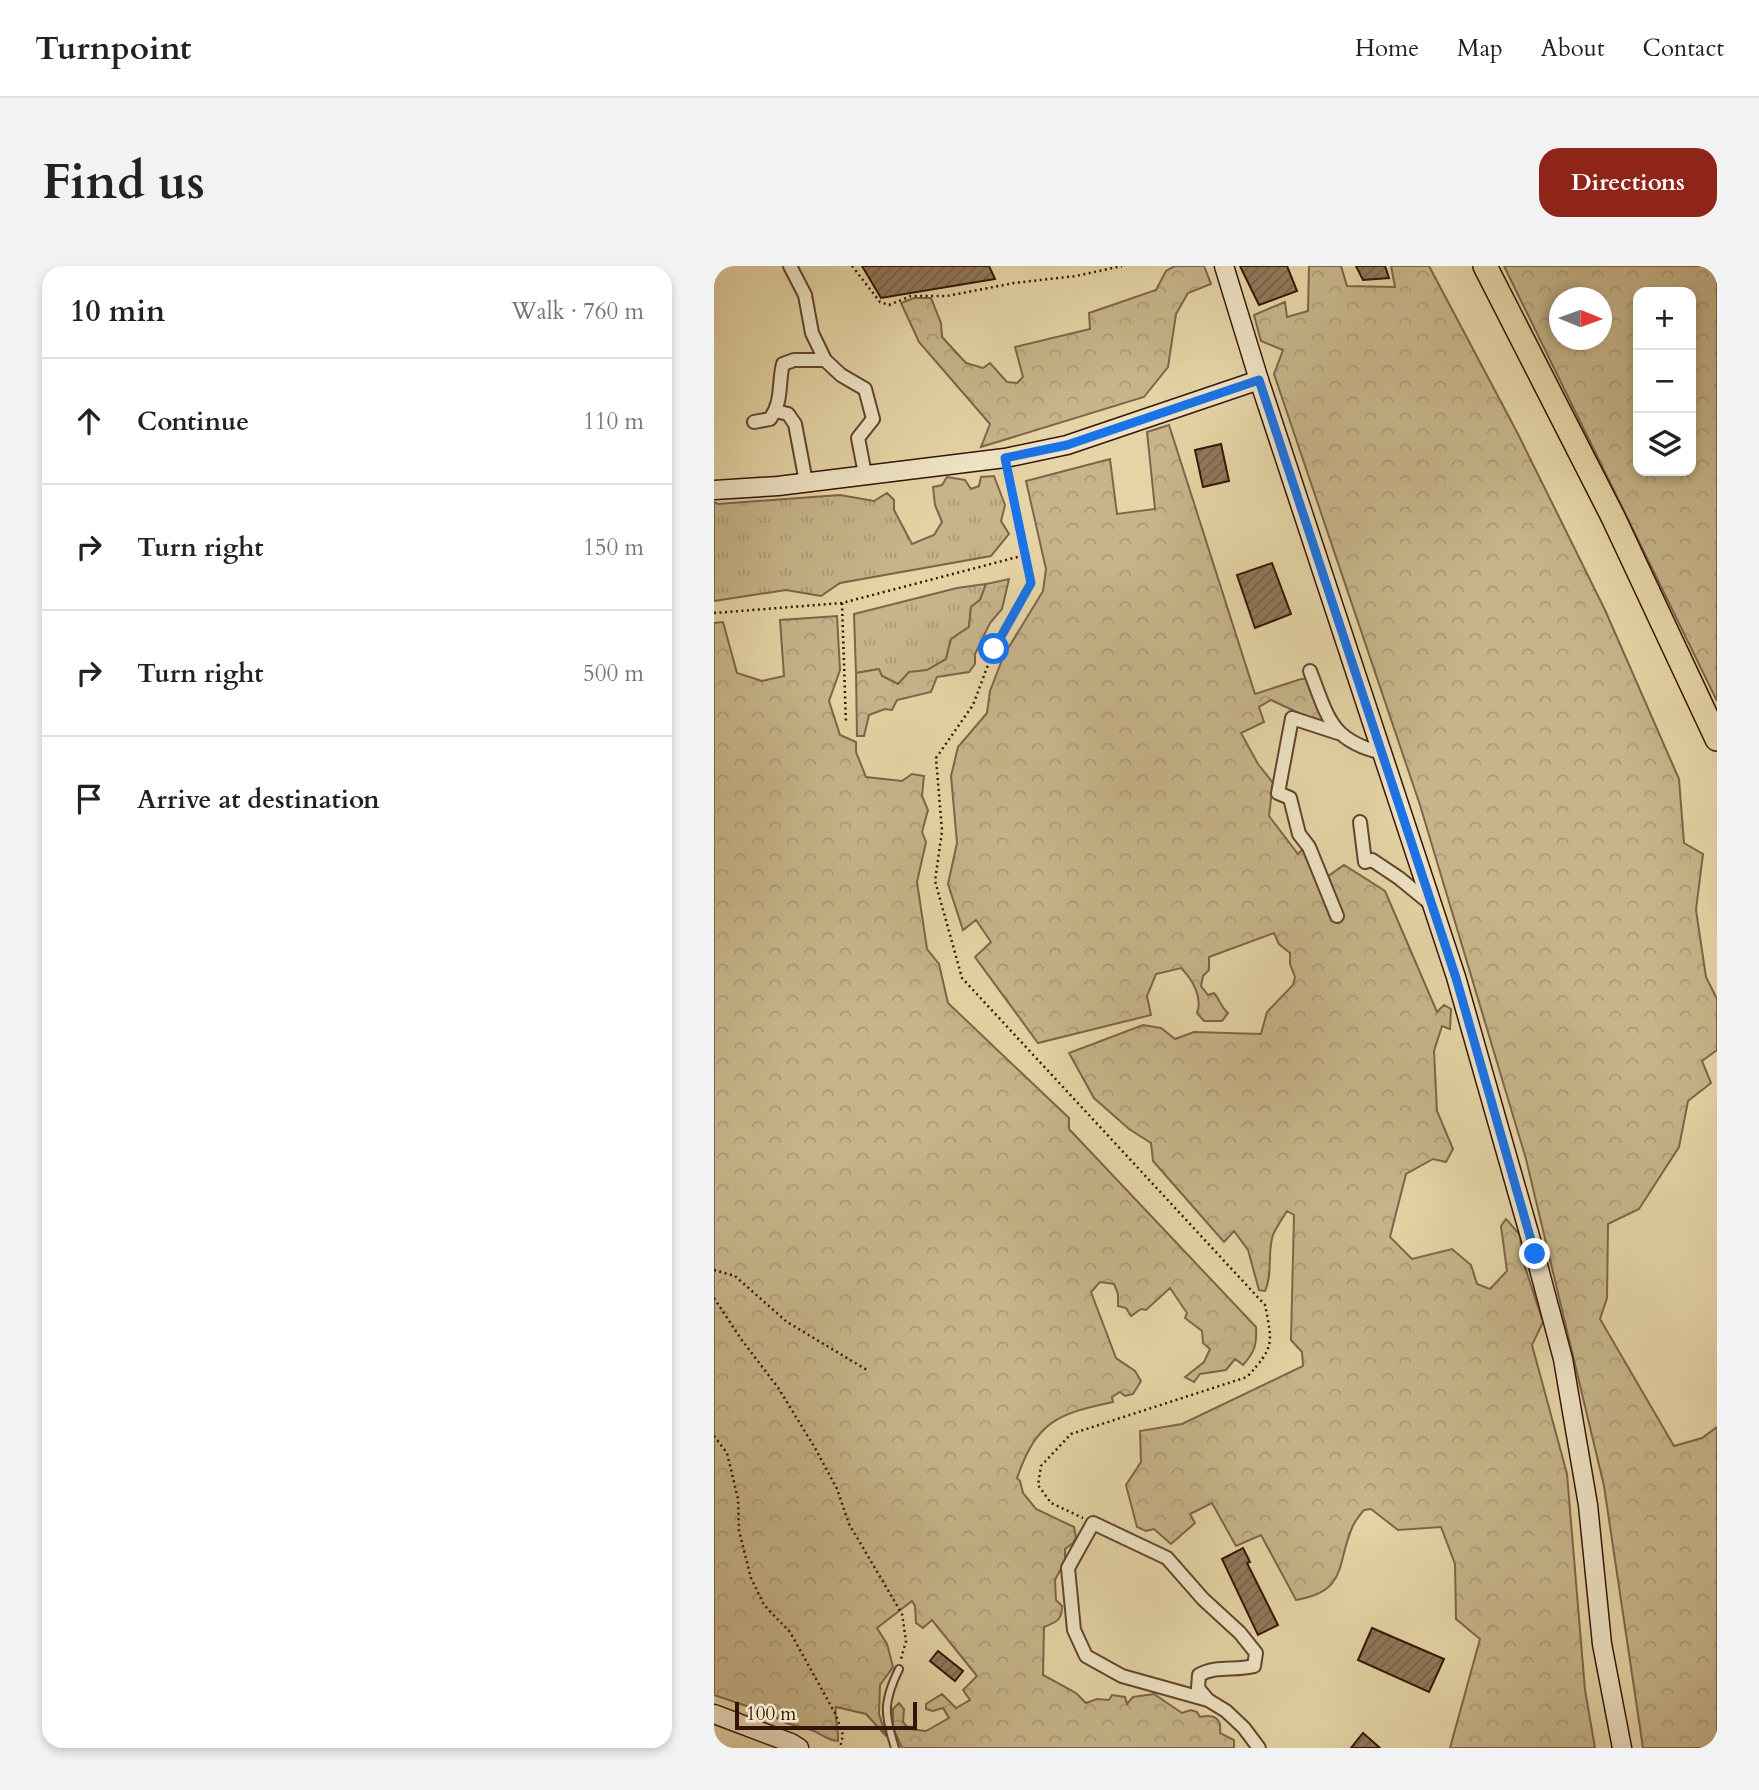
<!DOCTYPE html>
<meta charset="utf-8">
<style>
:root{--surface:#fff;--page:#f2f2f2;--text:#222;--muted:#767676;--line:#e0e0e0;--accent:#8f2418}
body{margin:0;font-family:Cardo,serif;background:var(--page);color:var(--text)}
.controls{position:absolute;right:21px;top:21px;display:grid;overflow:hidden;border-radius:14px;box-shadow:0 4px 10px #0003}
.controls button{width:63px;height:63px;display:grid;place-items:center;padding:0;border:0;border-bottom:2px solid var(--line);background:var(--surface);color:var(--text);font:35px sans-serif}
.compass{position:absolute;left:835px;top:21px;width:63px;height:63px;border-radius:50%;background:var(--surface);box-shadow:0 4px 10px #0003;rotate:91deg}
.scale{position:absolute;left:21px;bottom:18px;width:182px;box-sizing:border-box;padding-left:7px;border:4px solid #361509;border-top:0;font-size:19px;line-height:24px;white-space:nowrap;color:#361509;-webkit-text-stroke:5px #eee3c4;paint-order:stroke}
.stop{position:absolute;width:21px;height:21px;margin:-16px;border:5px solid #1a73e8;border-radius:50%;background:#fff}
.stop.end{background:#1a73e8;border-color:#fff;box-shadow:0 2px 7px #0008}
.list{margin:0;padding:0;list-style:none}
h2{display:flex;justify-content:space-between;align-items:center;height:91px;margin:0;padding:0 28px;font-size:30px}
h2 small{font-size:23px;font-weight:400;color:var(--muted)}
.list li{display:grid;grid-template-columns:46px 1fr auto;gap:21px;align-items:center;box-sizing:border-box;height:126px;padding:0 28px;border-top:2px solid var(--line)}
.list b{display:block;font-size:26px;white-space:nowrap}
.list em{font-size:23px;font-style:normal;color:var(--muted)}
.icon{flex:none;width:38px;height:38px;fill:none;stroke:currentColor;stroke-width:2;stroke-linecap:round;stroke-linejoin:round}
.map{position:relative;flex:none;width:1003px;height:1482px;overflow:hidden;border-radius:21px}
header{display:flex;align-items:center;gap:42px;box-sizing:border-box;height:98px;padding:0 35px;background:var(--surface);border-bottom:2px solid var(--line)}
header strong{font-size:33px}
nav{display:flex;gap:38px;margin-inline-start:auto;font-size:24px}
.intro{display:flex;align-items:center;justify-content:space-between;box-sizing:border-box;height:168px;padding:0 42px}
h1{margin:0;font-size:49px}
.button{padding:18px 32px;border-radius:21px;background:var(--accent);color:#fff;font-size:24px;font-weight:700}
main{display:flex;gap:42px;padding:0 42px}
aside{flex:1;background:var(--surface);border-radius:21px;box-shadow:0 4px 10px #0003}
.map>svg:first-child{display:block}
.grass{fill:url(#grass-tufts);stroke:#7e644a;stroke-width:2}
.forest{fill:url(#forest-crowns);stroke:#7e644a;stroke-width:2;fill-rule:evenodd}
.building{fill:url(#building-hatch);stroke:#361509;stroke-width:2}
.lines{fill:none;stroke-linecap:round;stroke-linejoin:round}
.lane-casing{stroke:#624530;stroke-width:10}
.street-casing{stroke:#624530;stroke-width:16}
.secondary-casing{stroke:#361509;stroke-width:21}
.highway-casing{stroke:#361509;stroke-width:26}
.path{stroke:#361509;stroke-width:2.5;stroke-dasharray:2 3.5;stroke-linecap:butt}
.lane{stroke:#eee3c4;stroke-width:6}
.street{stroke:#eee3c4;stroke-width:12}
.secondary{stroke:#eee3c4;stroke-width:18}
.highway{stroke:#e5d4a5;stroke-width:23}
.route{stroke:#1a73e8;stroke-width:9}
</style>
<header>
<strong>Turnpoint</strong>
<nav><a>Home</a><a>Map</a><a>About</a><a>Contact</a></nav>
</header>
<div class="intro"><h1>Find us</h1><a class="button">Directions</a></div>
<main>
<aside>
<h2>10 min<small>Walk · 760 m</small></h2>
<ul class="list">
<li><svg class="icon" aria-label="ahead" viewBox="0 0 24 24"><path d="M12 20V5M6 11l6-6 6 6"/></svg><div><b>Continue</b></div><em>110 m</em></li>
<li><svg class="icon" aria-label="right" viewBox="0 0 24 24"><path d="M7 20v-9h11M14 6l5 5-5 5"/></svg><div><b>Turn right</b></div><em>150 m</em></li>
<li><svg class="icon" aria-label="right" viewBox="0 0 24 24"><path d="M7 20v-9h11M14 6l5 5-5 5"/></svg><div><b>Turn right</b></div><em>500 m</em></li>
<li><svg class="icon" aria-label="arrive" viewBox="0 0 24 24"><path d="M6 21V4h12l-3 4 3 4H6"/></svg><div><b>Arrive at destination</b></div></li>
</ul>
</aside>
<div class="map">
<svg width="1003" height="1482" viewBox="0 0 1003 1482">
<defs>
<pattern id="grass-tufts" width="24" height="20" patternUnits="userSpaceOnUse" patternTransform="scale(1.75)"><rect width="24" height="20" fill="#c7b48a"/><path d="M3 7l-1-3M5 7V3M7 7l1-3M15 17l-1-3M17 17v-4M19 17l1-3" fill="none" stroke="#ac9a76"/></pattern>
<pattern id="forest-crowns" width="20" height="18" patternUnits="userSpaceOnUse" patternTransform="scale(1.75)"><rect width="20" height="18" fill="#c7b48a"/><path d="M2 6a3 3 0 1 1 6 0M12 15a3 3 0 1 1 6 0" fill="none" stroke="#ac9a76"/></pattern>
<pattern id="building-hatch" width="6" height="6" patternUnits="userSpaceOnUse" patternTransform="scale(1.75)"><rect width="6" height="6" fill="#91785a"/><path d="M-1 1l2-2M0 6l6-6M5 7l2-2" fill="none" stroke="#776149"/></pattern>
</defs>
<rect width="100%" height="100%" fill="#e5d4a5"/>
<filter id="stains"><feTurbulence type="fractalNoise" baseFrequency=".00286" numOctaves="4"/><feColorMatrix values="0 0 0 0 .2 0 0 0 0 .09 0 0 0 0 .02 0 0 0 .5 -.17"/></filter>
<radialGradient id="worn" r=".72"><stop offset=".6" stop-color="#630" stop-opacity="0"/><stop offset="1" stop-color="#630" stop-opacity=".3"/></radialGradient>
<g class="grass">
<path d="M280,210L291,239L287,255L295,268L277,290L126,317L107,330L72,324L0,335V236L4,238L126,229L160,235L173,227L180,234V244L198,278L220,269L228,256L221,239L219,221L228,219L233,211L251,214L257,223L265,220L267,211Z"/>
<path d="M272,318L266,334L257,341L255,361L237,373L232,393L213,404L195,407L184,418L168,410L164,403L142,407L140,348L243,322Z"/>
</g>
<g class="forest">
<path d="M461,0H490L497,18L474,27L462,48L454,101L430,131L267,181L276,158L205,76L187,37L200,32H217L227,57L228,71L252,97L269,102L276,97L293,116L303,117L309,111L301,81L376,63L375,47L442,24L452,5Z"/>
<path d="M595,0H627L633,20L681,21L677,0H715L804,168L891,344L965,513L970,577L989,588L982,644L992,711L1003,733V784L988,795L997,817L974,835L965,881L925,943L894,958L893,1032L886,1053L960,1180L988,1172L1003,1161V1482H929L890,1220L812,893L706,539L560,108L569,84L547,75L540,49L571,36L573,51L594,45Z"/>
<path d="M790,0H1003V435ZM924,26H977V205H924ZM846,32H888V74H846Z"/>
<path d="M455,159L541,428L587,413H593L610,450L609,455L604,456L557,434L545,441L550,456L527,467L544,498L559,517L555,550L584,588L590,582L607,615L630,599L671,625L723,746L730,739L737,743L736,763L728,760L720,785L723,845L739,883L732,896L719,893L692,908L676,971L698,993L738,983L757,999L763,1018L776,1023L793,1005L787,960L792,953L806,969L808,992L829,1056L818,1079L853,1208L871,1424L881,1482H736L766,1373L742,1353L741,1298L727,1261L684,1264L657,1243L650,1244C646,1249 640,1256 638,1262C622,1299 634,1325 582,1334L547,1269L522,1280L498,1237L476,1248L481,1257L457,1278L440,1263L432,1265L423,1261L412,1219L427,1196L426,1165L468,1158L589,1100L588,1086L577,1074L580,949L573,945C569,952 562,961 559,969C553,987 559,1008 551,1025L545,1024L534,984L520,965L510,976L439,895L437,877L415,863L380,832L355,787L429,759L447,762L461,773L480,766L547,768L553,746L579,719L581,711L576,698V687L565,678L560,667L495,691V704L489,710L487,720L494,729L500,727C507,734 505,739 514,747L508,755H490L483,747C489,731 478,713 467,702L442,708L433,730L437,749L324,777L261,691L277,676L262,654L249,664L234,618L243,577L237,510L244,481L273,447L276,425L290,389L329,325L332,303L312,215L396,193L403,248L441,243L433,166Z"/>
<path d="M295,313L288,343L276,357L261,388V398L255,406L223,411L217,426L183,434L178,444L171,443L155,449L150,470H143L142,407L165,403L168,410L184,418L195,406L213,404L232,393L237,373L255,361L257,341L266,334L272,318Z"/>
<path d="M123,350L126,404L115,435L126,469L142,476V486L152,511L188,515L198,508L210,510L208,530L214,544L208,566L212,576L203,616L213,683L225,698L234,737L355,852V863L542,1061C543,1078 541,1086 529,1099L521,1093L512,1104L486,1108L480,1116L471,1111L490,1096L496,1083L489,1077L488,1065L471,1052L473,1047L456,1022L432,1044L427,1043L417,1050L412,1042L404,1040V1028L400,1018L386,1016L377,1026L402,1092L421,1105L427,1115L419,1128L411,1130L406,1126L398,1131L399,1136C343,1148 323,1155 303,1212L306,1215L309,1227L322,1243L360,1261L362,1271L359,1277L351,1283V1295L341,1314L342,1334L348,1340C348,1354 343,1356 330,1361L329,1409L362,1427L372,1437L383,1433L395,1434L398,1429L411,1431L413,1438L419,1431L440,1428L468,1447L477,1444L483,1446L486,1451C499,1448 508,1451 506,1467L520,1474V1482H188L179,1462V1443L185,1437L190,1443L189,1456L195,1463L212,1465L235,1452L229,1442L219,1445L212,1443V1438L228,1428L242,1442L256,1434L249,1424L263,1410L218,1354L209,1362L202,1357L201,1340L198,1335L163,1362L173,1378L179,1401L166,1419L165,1448L172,1470L152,1448L122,1441C120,1453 125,1463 124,1475C113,1475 107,1467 97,1464C84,1459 69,1459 59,1449L0,1429V357L9,356L23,407L48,415L70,410L66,354Z"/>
</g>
<g class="building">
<path d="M148,0H275L281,13L167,32Z"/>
<path d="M526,0H573L583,25L545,39Z"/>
<path d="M642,0H671L675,12L649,14Z"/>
<path d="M507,178L515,215L489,221L481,184Z"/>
<path d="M558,297L577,348L541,362L523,309Z"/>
<path d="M529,1282L536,1296L533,1297L564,1359L544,1369L508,1293Z"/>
<path d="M658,1362L730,1393L715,1426L644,1394Z"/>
<path d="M224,1385L249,1405L241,1415L216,1395Z"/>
<path d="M649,1467L666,1482H637Z"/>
</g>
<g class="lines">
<g class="lane-casing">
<path id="lane" d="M181,1482C170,1448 169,1436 185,1403"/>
</g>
<g class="street-casing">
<g id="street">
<path d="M76,0L91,29L98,67L111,94L127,109L151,123L159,153L144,172L151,208"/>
<path d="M62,145L74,148L81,158L92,216"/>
<path d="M40,156L56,153C69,135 64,117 69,98L80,94H111"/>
<path d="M596,405C614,451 616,475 669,487"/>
<path d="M646,556L651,596L658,594L685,612L718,639"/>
<path d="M623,650L595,581L585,568L576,532L564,527L578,452L624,467"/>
<path d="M494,1434L484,1422L485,1409C502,1399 521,1405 540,1400L542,1387L526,1367L489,1333L453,1292L379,1257L354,1302L360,1364L372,1390L408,1410L494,1434L512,1445L530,1462L545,1482"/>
</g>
</g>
<g class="secondary-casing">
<g id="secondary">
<path d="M510,0L545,114L742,711L821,988L849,1093L874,1239L888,1378L908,1482"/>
<path d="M0,224L64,220L291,192L353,179L545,114"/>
<path d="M0,1448L77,1477L85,1482"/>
</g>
</g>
<g class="highway-casing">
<path id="highway" d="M771,0L899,251L1003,473"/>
</g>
<g class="path">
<path d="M138,0L166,36L175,39L197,30H233L300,17L362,10L408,0"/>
<path d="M294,204L317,317L280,383L259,439L222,492L228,565L221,615L248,712L551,1039C559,1079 560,1081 533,1111L357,1168L327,1200L324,1219L337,1237L369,1252"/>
<path d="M128,337L132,458"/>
<path d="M0,347L128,337L311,289"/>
<path d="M0,1004L21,1010L73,1056L153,1104"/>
<path d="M0,1032L27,1073L65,1123L101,1182L123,1223L135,1258L188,1348L192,1375L187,1393"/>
<path d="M0,1170L13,1187L24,1233L25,1265L37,1312L50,1339L76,1366L122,1449L129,1469L126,1482"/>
</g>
<use href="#lane" class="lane"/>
<use href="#street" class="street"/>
<use href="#secondary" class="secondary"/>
<use href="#highway" class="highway"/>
</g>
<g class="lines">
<path class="route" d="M280,383L317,317L291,192L353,179L545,114L742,712L821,988"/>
</g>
<rect width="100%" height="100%" filter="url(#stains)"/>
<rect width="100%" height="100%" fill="url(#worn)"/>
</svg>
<div class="controls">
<button>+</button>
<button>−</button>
<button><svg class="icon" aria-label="layers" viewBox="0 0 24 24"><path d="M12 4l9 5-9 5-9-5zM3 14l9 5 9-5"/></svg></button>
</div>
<svg class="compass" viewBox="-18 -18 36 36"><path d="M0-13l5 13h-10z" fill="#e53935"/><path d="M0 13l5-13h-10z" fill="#767676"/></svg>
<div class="scale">100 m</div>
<div class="stop" style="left:280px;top:383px"></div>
<div class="stop end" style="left:821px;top:988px"></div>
</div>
</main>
